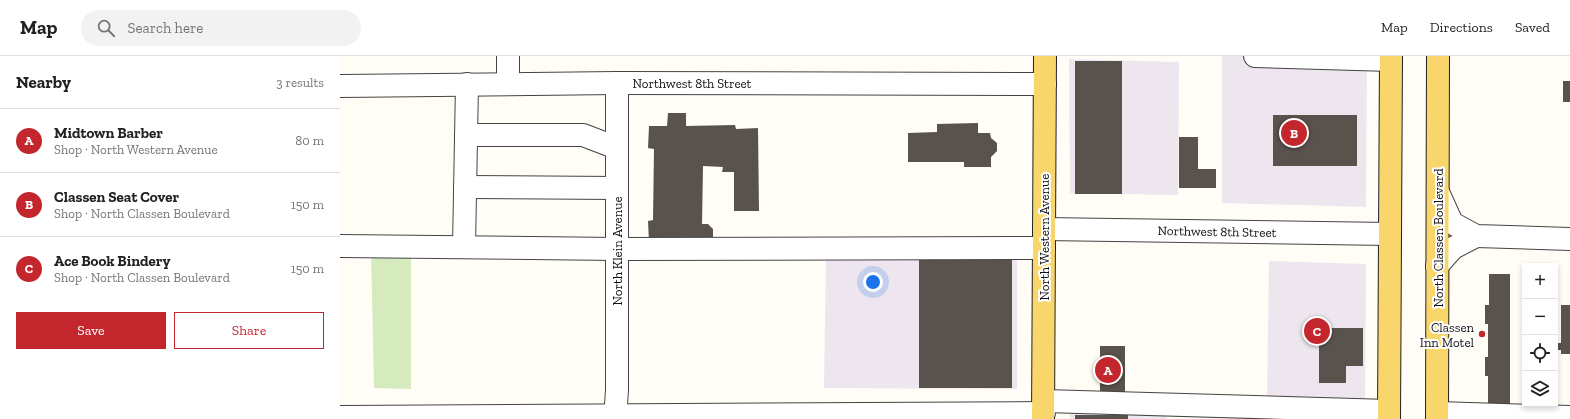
<!DOCTYPE html>
<meta charset="utf-8">
<style>
:root{--surface:#fff;--page:#f2f2f2;--text:#222;--muted:#767676;--line:#e0e0e0;--accent:#c4262e}
body{margin:0;font-family:"Zilla Slab",serif;background:var(--page);color:var(--text)}
.controls{position:absolute;right:12px;bottom:12px;display:grid;overflow:hidden;border-radius:0px;box-shadow:0 2px 6px #0003}
.controls button{width:36px;height:36px;display:grid;place-items:center;padding:0;border:0;border-bottom:1px solid var(--line);background:var(--surface);color:var(--text);font:20px sans-serif}
.you{position:absolute;left:533px;top:226px;width:14px;height:14px;margin:-10px;border:3px solid #fff;border-radius:50%;background:#1a73e8;box-shadow:0 0 0 6px #1a73e833}
.badge{display:grid;place-items:center;width:26px;height:26px;border-radius:50%;background:var(--accent);color:#fff;font-size:13px;font-weight:700}
.pin{position:absolute;translate:-50% -50%;border:2px solid #fff;box-shadow:0 1px 4px #0006}
.list{margin:0;padding:0;list-style:none}
h2{display:flex;justify-content:space-between;align-items:center;height:52px;margin:0;padding:0 16px;font-size:17px}
h2 small{font-size:13px;font-weight:400;color:var(--muted)}
.list li{display:grid;grid-template-columns:26px 1fr auto;gap:12px;align-items:center;box-sizing:border-box;height:64px;padding:0 16px;border-top:1px solid var(--line)}
.list b{display:block;font-size:15px;white-space:nowrap}
.list p{margin:0;font-size:13px;white-space:nowrap;color:var(--muted)}
.list em{font-size:13px;font-style:normal;color:var(--muted)}
.actions{display:flex;gap:8px;padding:12px 16px}
.actions a{flex:1;padding:9px 0;border:1px solid var(--accent);border-radius:0px;text-align:center;font-size:14px;color:var(--accent)}
.actions .main{background:var(--accent);color:#fff}
.icon{flex:none;width:22px;height:22px;fill:none;stroke:currentColor;stroke-width:2;stroke-linecap:round;stroke-linejoin:round}
.map{position:relative;flex:none;width:1230px;height:363px;overflow:hidden}
header{display:flex;align-items:center;gap:24px;box-sizing:border-box;height:56px;padding:0 20px;background:var(--surface);border-bottom:1px solid var(--line)}
header strong{font-size:19px}
nav{display:flex;gap:22px;margin-inline-start:auto;font-size:14px}
.search{width:280px;height:36px;background:var(--page);display:flex;align-items:center;gap:10px;box-sizing:border-box;padding:0 14px;border-radius:22px;color:var(--muted);font-size:15px}
main{display:flex}
aside{flex:1;background:var(--surface)}
.map>svg:first-child{display:block}
.industrial{fill:#eee6ef}
.green{fill:#d5ebbd}
.building{fill:#5a524d}
.lines{fill:none;stroke-linecap:round;stroke-linejoin:round}
.minor-casing{stroke:#444;stroke-width:24}
.major-casing{stroke:#222;stroke-width:24}
.minor{stroke:#fff;stroke-width:22}
.major{stroke:#f9d66b;stroke-width:22}
.poi-dot{fill:#c4262e;stroke:#fff;stroke-width:1.5}
.labels{text-anchor:middle;stroke-width:4;stroke-linejoin:round;paint-order:stroke}
.street-label{font-size:13px;fill:#111;stroke:#fff}
.poi-label{font-size:13px;fill:#111;stroke:#fff;text-anchor:end}
</style>
<header>
<strong>Map</strong>
<div class="search"><svg class="icon" aria-label="search" viewBox="0 0 24 24"><circle cx="10" cy="10" r="6"/><path d="M15 15l6 6"/></svg>Search here</div>
<nav><a>Map</a><a>Directions</a><a>Saved</a></nav>
</header>
<main>
<aside>
<h2>Nearby<small>3 results</small></h2>
<ul class="list">
<li><span class="badge">A</span><div><b>Midtown Barber</b><p>Shop · North Western Avenue</p></div><em>80 m</em></li>
<li><span class="badge">B</span><div><b>Classen Seat Cover</b><p>Shop · North Classen Boulevard</p></div><em>150 m</em></li>
<li><span class="badge">C</span><div><b>Ace Book Bindery</b><p>Shop · North Classen Boulevard</p></div><em>150 m</em></li>
</ul>
<div class="actions"><a class="main">Save</a><a>Share</a></div>
</aside>
<div class="map">
<svg width="1230" height="363" viewBox="0 0 1230 363">
<rect width="100%" height="100%" fill="#fffdf5"/>
<g class="industrial">
<path d="M882,0H1027L1026,151L882,147Z"/>
<path d="M729,3L839,6L838,139L730,137Z"/>
<path d="M486,199L677,200V333L484,332Z"/>
<path d="M929,205L1026,208L1025,344L927,342Z"/>
<path d="M730,355L826,358V363H730Z"/>
</g>
<path class="green" d="M71,193V333L34,332L31,194Z"/>
<g class="building">
<rect x="735" y="5" width="47" height="133"/>
<rect x="1223" y="25" width="7" height="21"/>
<path d="M328,57H346V70L395,69L396,73L418,72L419,155H394V116H382L383,111L363,110L362,168H368L373,173V181L367,185L309,186L308,165L313,164L314,93L308,92L309,70H327Z"/>
<rect x="933" y="59" width="84" height="51"/>
<path d="M638,67V77H650L651,82L657,87V95L651,101V111H624V106H568V77L597,76V68Z"/>
<path d="M839,81H858V113H876V132H839Z"/>
<rect x="579" y="204" width="93" height="128"/>
<path d="M1149,218H1170V351L1148,350V320H1145V301H1148V268H1145V249H1149Z"/>
<path d="M1221,249H1230V298H1221V294H1218V287H1221Z"/>
<path d="M979,272H1023V310H1006V327H979Z"/>
<rect x="760" y="290" width="25" height="47"/>
<rect x="735" y="359" width="53" height="4"/>
</g>
<g class="lines">
<g class="minor-casing">
<g id="minor">
<path d="M915,0L1051,4"/>
<path d="M168,28V0"/>
<path d="M0,30L277,27L705,28"/>
<path d="M126,79H243L277,92"/>
<path d="M125,131L277,132"/>
<path d="M1098,136L1112,167L1136,180L1230,183"/>
<path d="M704,173L1050,178"/>
<path d="M0,190L277,193L704,192"/>
<path d="M124,191L127,28"/>
<path d="M1097,210L1113,192L1136,180"/>
<path d="M704,345L1049,355"/>
<path d="M1097,357L1230,361"/>
<path d="M0,361L704,357"/>
<path d="M275,363L277,334V27"/>
</g>
</g>
<g class="major-casing">
<g id="major">
<path d="M703,363L705,0"/>
<path d="M1049,363L1051,0"/>
<path d="M1097,363L1098,0"/>
</g>
</g>
<use href="#minor" class="minor"/>
<use href="#major" class="major"/>
</g>
<circle class="poi-dot" cx="1142" cy="278" r="4"/>
<g class="labels">
<g class="street-label">
<text x="352" y="32">Northwest 8th Street</text>
<text transform="translate(877 175) rotate(1)" y="5">Northwest 8th Street</text>
<text transform="translate(704 181) rotate(-90)" y="5">North Western Avenue</text>
<text transform="translate(1098 182) rotate(-90)" y="5">North Classen Boulevard</text>
<text transform="translate(277 195) rotate(-90)" y="5">North Klein Avenue</text>
</g>
<g class="poi-label">
<text x="1134" y="276">Classen<tspan x="1134" dy="15">Inn Motel</tspan></text>
</g>
</g>
</svg>
<div class="controls">
<button>+</button>
<button>−</button>
<button><svg class="icon" aria-label="locate" viewBox="0 0 24 24"><circle cx="12" cy="12" r="6"/><path d="M12 2v4M12 18v4M2 12h4M18 12h4"/></svg></button>
<button><svg class="icon" aria-label="layers" viewBox="0 0 24 24"><path d="M12 4l9 5-9 5-9-5zM3 14l9 5 9-5"/></svg></button>
</div>
<div class="you"></div>
<div class="pin badge" style="left:768px;top:314px">A</div>
<div class="pin badge" style="left:954px;top:77px">B</div>
<div class="pin badge" style="left:977px;top:275px">C</div>
</div>
</main>
